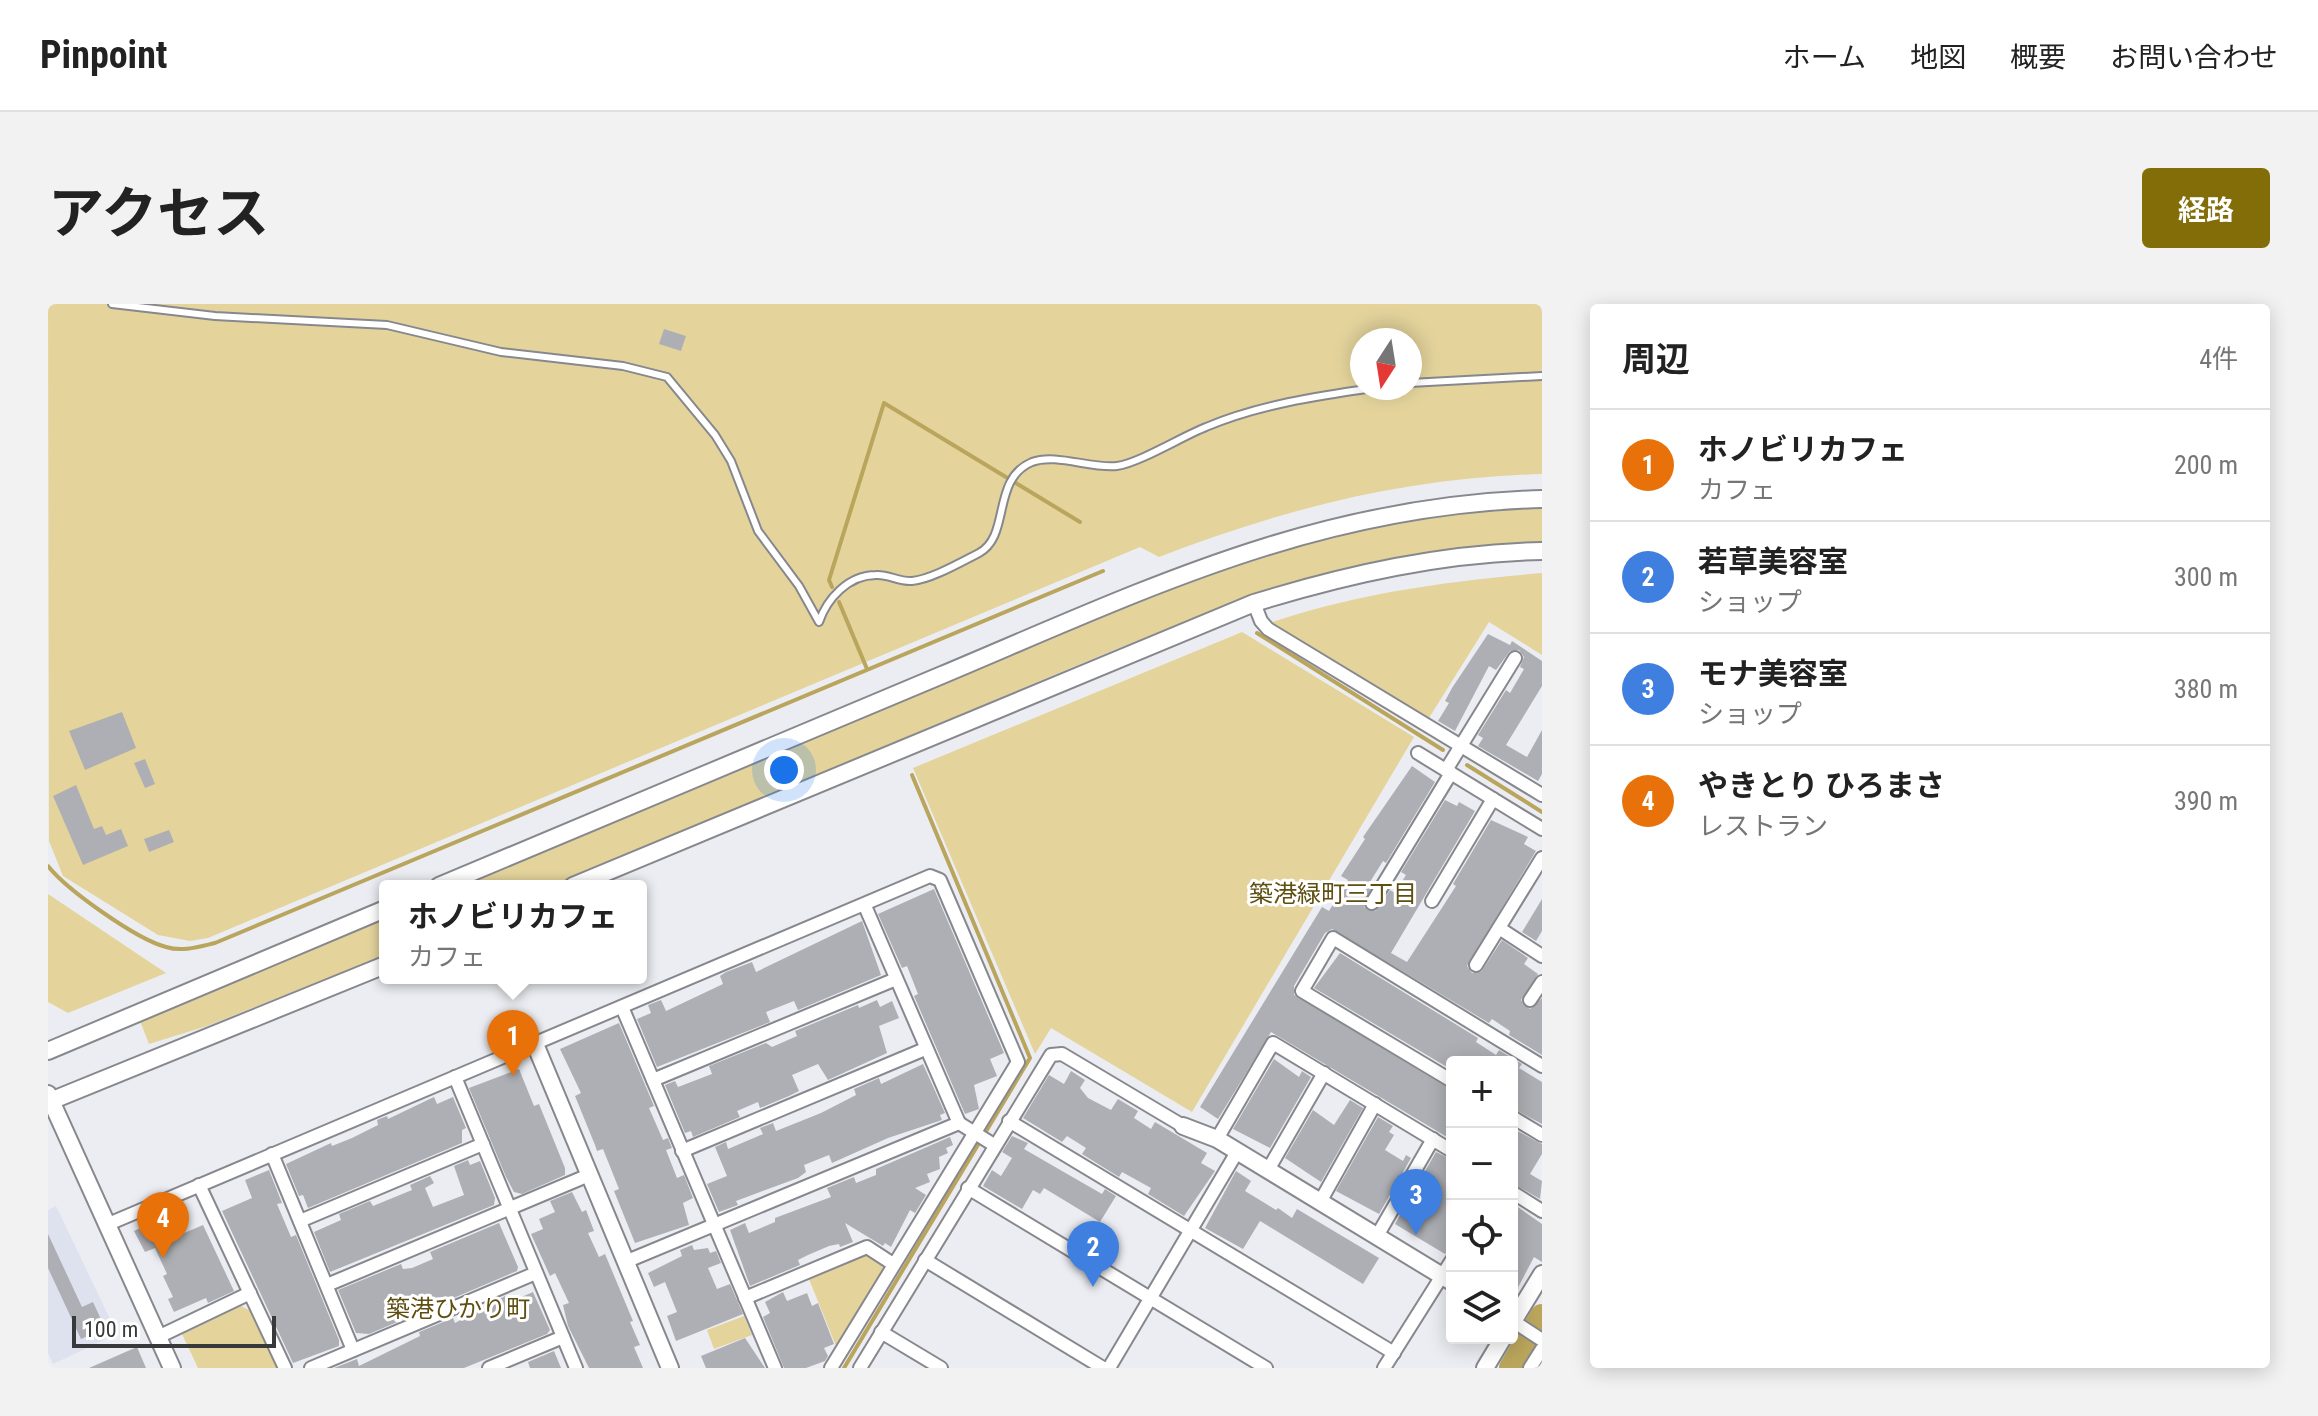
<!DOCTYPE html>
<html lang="ja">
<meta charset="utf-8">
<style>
:root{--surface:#fff;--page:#f2f2f2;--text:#222;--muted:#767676;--line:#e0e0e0;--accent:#836d09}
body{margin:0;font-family:"Roboto Condensed","Noto Sans JP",sans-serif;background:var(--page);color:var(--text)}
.controls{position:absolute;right:24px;bottom:24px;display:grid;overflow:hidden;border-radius:8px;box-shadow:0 4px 20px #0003}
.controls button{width:72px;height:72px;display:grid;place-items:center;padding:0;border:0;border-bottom:2px solid var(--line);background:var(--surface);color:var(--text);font:40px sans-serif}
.compass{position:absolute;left:1302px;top:24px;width:72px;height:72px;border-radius:50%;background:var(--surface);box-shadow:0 4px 20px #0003;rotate:192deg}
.scale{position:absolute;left:24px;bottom:20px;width:204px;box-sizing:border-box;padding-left:8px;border:4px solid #38393b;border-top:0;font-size:22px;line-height:28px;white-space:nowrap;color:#38393b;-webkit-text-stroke:6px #fff;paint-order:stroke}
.you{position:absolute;left:736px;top:466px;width:28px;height:28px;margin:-20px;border:6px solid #fff;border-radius:50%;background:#1a73e8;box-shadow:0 0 0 12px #1a73e833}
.badge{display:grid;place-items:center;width:52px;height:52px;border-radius:50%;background:var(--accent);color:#fff;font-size:26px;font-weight:700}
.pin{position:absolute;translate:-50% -66px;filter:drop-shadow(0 2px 4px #0008)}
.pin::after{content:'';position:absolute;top:42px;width:28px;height:24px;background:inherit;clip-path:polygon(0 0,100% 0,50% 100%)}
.popup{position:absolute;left:331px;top:576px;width:268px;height:104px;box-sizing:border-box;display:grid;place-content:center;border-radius:8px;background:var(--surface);filter:drop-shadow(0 2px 6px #0005);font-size:26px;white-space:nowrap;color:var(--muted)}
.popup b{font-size:30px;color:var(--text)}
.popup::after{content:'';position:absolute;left:50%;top:100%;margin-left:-16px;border:16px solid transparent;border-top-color:var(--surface)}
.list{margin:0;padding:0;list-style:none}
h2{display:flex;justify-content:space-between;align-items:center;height:104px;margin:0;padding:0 32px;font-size:34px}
h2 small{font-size:26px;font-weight:400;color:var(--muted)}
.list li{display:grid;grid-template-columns:52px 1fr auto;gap:24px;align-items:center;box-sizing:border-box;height:112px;padding:0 32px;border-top:2px solid var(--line)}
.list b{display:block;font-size:30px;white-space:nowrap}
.list p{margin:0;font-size:26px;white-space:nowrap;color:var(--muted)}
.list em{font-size:26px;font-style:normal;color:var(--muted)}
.icon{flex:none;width:44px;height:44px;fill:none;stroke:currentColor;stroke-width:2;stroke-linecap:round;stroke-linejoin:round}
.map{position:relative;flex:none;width:1494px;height:1064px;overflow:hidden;border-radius:8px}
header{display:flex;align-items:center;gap:48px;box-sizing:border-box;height:112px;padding:0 40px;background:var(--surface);border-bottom:2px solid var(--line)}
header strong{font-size:38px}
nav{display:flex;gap:44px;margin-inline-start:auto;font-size:28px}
.intro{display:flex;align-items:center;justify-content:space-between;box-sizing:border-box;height:192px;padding:0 48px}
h1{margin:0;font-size:56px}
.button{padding:20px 36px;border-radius:8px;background:var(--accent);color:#fff;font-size:28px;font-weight:700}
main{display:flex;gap:48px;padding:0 48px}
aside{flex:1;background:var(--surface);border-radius:8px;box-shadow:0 4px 20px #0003}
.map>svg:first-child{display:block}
.built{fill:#dee1ee}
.green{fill:#e4d49c;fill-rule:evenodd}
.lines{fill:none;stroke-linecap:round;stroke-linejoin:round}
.stream{stroke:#baa55c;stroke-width:4}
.river{stroke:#baa55c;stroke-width:24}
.building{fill:#aeafb4}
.service-casing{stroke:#87888d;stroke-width:10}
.minor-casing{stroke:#87888d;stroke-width:16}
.tertiary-casing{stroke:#87888d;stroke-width:20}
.service{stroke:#fff;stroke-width:6}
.minor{stroke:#fff;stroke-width:12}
.tertiary{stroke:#fff;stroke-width:16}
.labels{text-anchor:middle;stroke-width:6;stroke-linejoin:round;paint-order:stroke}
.neighbourhood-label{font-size:24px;fill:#5e4e10;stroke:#fff}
</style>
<header>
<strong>Pinpoint</strong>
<nav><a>ホーム</a><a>地図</a><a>概要</a><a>お問い合わせ</a></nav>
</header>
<div class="intro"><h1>アクセス</h1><a class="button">経路</a></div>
<main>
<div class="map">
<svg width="1494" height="1064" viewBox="0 0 1494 1064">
<rect width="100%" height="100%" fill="#ebedf2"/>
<path class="built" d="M8,902L69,1030L5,1060L0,1049V906Z"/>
<g class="green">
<path d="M0,0H1494V170C1357,174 1238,204 1111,253L1092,243L160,634L142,637L110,631L15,572L1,537ZM1314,36H1362V84H1314Z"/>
<path d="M1494,202V239C1294,243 1116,325 935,401C791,461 648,522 505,582H412L1158,269L1297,227L1444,205Z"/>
<path d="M1494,269V351L1441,318L1381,414L1221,319C1310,289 1400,277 1494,269Z"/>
<path d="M1194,328L1366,433L1144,808L1003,724L987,750L865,464Z"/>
<path d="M0,590L118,669L20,709L0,698Z"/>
<path d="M337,613V651L159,722L101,740L92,717Z"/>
<path d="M819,950L833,958L835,965L788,1042L761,975Z"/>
<path d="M193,1002L203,1007L230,1064H150L134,1030Z"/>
<path d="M696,1012L704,1031L666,1045L659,1026Z"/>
</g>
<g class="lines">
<g class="stream">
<path d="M784,283L781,276L836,99L1032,218"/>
<path d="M791,298L819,365"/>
<path d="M1209,329L1395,446"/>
<path d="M1419,461L1494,508"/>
<path d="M0,562C19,586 88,635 118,643C134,648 150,643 167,639L1055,267"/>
<path d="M796,1064L982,754L864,471"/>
</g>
<path class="river" d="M1463,1064L1494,1012"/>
</g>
<g class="building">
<path d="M616,25L638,32L633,47L611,40Z"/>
<path d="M1440,330L1462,341L1464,337L1494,357V382L1458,441L1479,453L1494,426V470L1490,477L1430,442L1435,434L1430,431L1458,386L1462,389L1476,365L1472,363L1476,353L1471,346L1462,347L1448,366L1441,362L1407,427L1390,417L1401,399L1397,397L1404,384Z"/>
<path d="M74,408L88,444L37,466L21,427Z"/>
<path d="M97,455L107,480L97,484L86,459Z"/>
<path d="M1364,462L1387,478L1338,559L1335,557L1322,578L1325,580L1316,603L1328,607L1342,586L1347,589L1358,571L1353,568L1397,496L1409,502L1411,498L1427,507L1343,649L1359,658L1408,582L1405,580L1443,516L1480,533L1476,540L1488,547L1419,662L1424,669L1433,668L1454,636L1480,654L1476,660L1490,670L1473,696L1482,705L1494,694V751L1461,731L1462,727L1444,715L1441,719L1284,625L1277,629L1246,682V691L1404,786V836L1223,728L1170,815L1152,803L1274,603L1281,607L1300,576L1293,572L1317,535L1315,533Z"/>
<path d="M28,481L46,525L54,522L58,531L73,525L80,542L35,561L5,492Z"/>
<path d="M121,526L126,538L101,548L96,535Z"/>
<path d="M886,585L956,749L942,755L949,772L926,781L931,805L917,810L866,692L870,690L859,662L854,664L830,610Z"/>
<path d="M1494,595V627L1488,637L1474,628Z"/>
<path d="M814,617L833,671L750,706L746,697L718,708L722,718L609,763L589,715L603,709L600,701L613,696L618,707L675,680L672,672L678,668L704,658L708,668Z"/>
<path d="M1292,649L1430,734L1428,738L1448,751L1451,746L1474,760L1471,764L1494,778V820L1464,804V758H1404V766L1266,684Z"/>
<path d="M829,696L832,703L844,697L851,714L831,722L839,749L780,776L770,760L744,771L751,787L741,792L712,804L710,798L689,807L692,813L645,833L643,827L637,829L617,781L627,777L630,783L664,770L661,762L718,739L724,743L749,732L747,727L810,701L811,704Z"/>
<path d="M571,719L606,802L601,804L615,836L620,834L624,844L618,846L629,874L636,871L645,894L635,899L641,921L587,939L566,887L571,885L555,845L549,847L547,841L527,792L533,789L512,745Z"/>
<path d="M1226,755L1251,773L1254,767L1263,773L1222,844L1185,825Z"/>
<path d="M875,760L897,809L892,811L894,816L840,834L784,859L781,851L756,861L758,868L750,874L688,897L690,901L671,908L659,880L679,872L667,843L678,838L680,845L715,830L712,824L725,819L728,827L773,809L808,791L806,785L831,774L833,780Z"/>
<path d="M471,765L486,802L491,800L517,864V871L474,890L466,888L458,873L421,784Z"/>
<path d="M1023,767L1037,776L1032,784L1040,794L1063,806L1070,795L1090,807L1086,814L1103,825L1107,818L1159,849L1153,859L1167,867L1136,912L1100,890L1103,884L1074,868L1071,873L1034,850L1038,844L1019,832L1014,838L975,814L1001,771L1016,780Z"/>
<path d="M386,793L389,800L405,793L418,824L414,826V839L260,904L255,891L251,892L238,860L283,839L284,842L304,834L330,821L329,816L339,812L340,815Z"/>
<path d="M1302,796L1315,804L1273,878L1237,854L1265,806L1286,821Z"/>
<path d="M1330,813L1345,822L1341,828L1346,831L1337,846L1355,857L1358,851L1363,854L1331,910L1288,887Z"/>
<path d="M1464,824L1494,840V850L1482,870L1494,877L1492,895L1464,879Z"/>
<path d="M964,832L980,839L976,845L995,856L1054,890L1057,885L1068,892L1052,918L996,884L992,890L985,886L974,905L935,882L944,866L953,872L964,854L954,848Z"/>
<path d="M902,833L905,841L898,844L900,849L891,853L892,865L879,870L882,878L867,884L878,891L867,909L862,906L843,943L837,939L835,942L797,919L805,938L792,943L791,940L781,942L760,951L750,956L752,961L702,982L682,926L697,919L701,929L727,918V914L783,893L779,884L806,873L808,879L828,871V865Z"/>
<path d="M1388,848L1404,856V940L1397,950L1347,920Z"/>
<path d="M420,856L422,861L432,857L447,894L446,901L282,968L266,928L293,916L291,910L322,897L325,902L364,886L362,881L382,872L386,879L377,884L385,903L416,891L406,862Z"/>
<path d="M221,866L234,899L229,900L243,933L248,931L291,1036V1042L245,1059L174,907L204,894L197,876Z"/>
<path d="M1188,867L1203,877L1197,887L1228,906L1230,904L1244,914L1249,905L1331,954L1315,980L1212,917L1195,945L1157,924Z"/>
<path d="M524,888L534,908L538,906L546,927L540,929L551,953L557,950L585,1017L582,1018L592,1041L586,1043L595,1064H541L520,1022L515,1001L521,999L507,969L502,972L483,930L495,925L491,915L507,908L502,897Z"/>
<path d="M1464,899L1494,920V958L1486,953L1464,995Z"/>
<path d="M117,912L127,933L155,921L186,987L160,999L158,994L126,1008L120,995L125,993L115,972L119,970L107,944L97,948L86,927Z"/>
<path d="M451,919L470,963L469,967L321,1030L308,1029L290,986L353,960L355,965L364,964L385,955L382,948Z"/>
<path d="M0,930L34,1003L45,998L57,1024L33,1035L0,964Z"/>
<path d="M644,941L646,946L660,944L662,949L668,947L673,959L660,964L669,985L682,980L695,1010L628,1037L619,1012L629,1008L617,978L606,983L600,969L634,952L632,946Z"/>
<path d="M485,988L502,1026L499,1030L416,1064H286L309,1055L311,1062L372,1032L371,1028L405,1014L407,1019L459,991L462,998Z"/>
<path d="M735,988L739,997L759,989L764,1002L770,999L786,1040L776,1044L780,1052L777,1057L758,1064H736L715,1013L722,1009L717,998Z"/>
<path d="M697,1034L717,1064H658L653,1052Z"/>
<path d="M89,1043L98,1064H41Z"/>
<path d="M506,1047L513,1064H482L480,1058Z"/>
</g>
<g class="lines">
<g class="service-casing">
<g id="service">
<path d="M64,0L167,12L339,21L453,48L575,62L619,73L667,131L683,157L710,227L751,282L771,318C779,295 800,271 828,271C840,270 851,278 864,277C884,275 913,258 931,249C963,232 943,175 984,158C1008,149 1043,165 1069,162C1091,159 1135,132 1158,123C1210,101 1269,92 1325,84"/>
<path d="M1362,79L1494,72"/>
</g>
</g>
<g class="minor-casing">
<g id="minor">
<path d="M1206,299L1213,317L1220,325L1494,491"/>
<path d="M1370,449L1494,525"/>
<path d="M1398,466L1467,354"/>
<path d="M1384,597L1445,495"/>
<path d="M1324,599L1403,469"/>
<path d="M817,602L911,819"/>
<path d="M1451,624L1494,652"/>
<path d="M1428,661L1494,554"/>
<path d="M1482,696L1494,678"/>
<path d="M574,703L727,1064"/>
<path d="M407,773L528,1064"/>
<path d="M605,776L848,675"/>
<path d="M1404,777L1254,687L1285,634L1494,762"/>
<path d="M1464,813L1494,831"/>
<path d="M961,817L1346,1049"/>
<path d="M1169,835L1225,739L1404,847"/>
<path d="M634,847L877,745"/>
<path d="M224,850L305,1046"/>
<path d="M1220,866L1276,769"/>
<path d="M151,881L237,1064"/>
<path d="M920,884L1218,1064"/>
<path d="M1464,888L1494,907"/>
<path d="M1272,898L1327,800"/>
<path d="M252,917L435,840"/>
<path d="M58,921L882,572L892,576L970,758L783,1064"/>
<path d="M1329,932L1385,835"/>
<path d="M877,956L1055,1064"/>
<path d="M577,958L911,819L946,841"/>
<path d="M279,981L541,871"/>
<path d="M697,994L819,943L845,960"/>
<path d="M1465,1017L1494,1036"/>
<path d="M833,1028L893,1064"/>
<path d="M110,1033L202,989"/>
<path d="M263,1064L488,969"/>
<path d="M441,1064L515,1033"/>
<path d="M812,1064L1003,751L1014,750L1135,822"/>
<path d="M1061,1064L1189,848"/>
<path d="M1336,1064L1404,956"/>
<path d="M1482,1064L1494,1045"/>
</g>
</g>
<g class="tertiary-casing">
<g id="tertiary">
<path d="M391,582C559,512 726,441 894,371C1096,286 1269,201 1494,195"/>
<path d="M525,582L1206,299C1300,270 1395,249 1494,247"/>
<path d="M487,740L622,1064"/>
<path d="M0,747L337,605"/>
<path d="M0,790L124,1064"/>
<path d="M0,798L337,661"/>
<path d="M1135,822L1169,835L1404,978"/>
<path d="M1464,1019L1494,970"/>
<path d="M1437,1064L1455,1034"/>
</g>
</g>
<use href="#service" class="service"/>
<use href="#minor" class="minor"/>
<use href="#tertiary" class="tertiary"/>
</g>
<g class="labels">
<g class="neighbourhood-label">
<text x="1285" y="598">築港緑町三丁目</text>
<text x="410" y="1013">築港ひかり町</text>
</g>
</g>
</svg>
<div class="controls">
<button>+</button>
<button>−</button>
<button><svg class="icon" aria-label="locate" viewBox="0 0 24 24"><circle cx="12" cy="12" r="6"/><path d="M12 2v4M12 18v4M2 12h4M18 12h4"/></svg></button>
<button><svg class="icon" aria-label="layers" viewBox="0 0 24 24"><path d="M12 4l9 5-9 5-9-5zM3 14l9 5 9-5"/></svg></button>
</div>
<svg class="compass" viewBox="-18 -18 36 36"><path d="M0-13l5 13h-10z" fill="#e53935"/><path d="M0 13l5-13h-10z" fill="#767676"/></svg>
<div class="scale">100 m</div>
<div class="you"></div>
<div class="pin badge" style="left:465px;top:772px;background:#e8710a">1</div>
<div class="popup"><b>ホノビリカフェ</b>カフェ</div>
<div class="pin badge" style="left:1045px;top:983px;background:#3f7fe0">2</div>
<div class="pin badge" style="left:1368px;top:931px;background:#3f7fe0">3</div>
<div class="pin badge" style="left:115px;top:954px;background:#e8710a">4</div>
</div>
<aside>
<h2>周辺<small>4件</small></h2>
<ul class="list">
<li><span class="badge" style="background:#e8710a">1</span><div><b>ホノビリカフェ</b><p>カフェ</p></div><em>200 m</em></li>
<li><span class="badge" style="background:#3f7fe0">2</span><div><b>若草美容室</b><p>ショップ</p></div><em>300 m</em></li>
<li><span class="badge" style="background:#3f7fe0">3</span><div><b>モナ美容室</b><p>ショップ</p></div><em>380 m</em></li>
<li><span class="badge" style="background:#e8710a">4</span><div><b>やきとり ひろまさ</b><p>レストラン</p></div><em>390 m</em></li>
</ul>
</aside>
</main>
